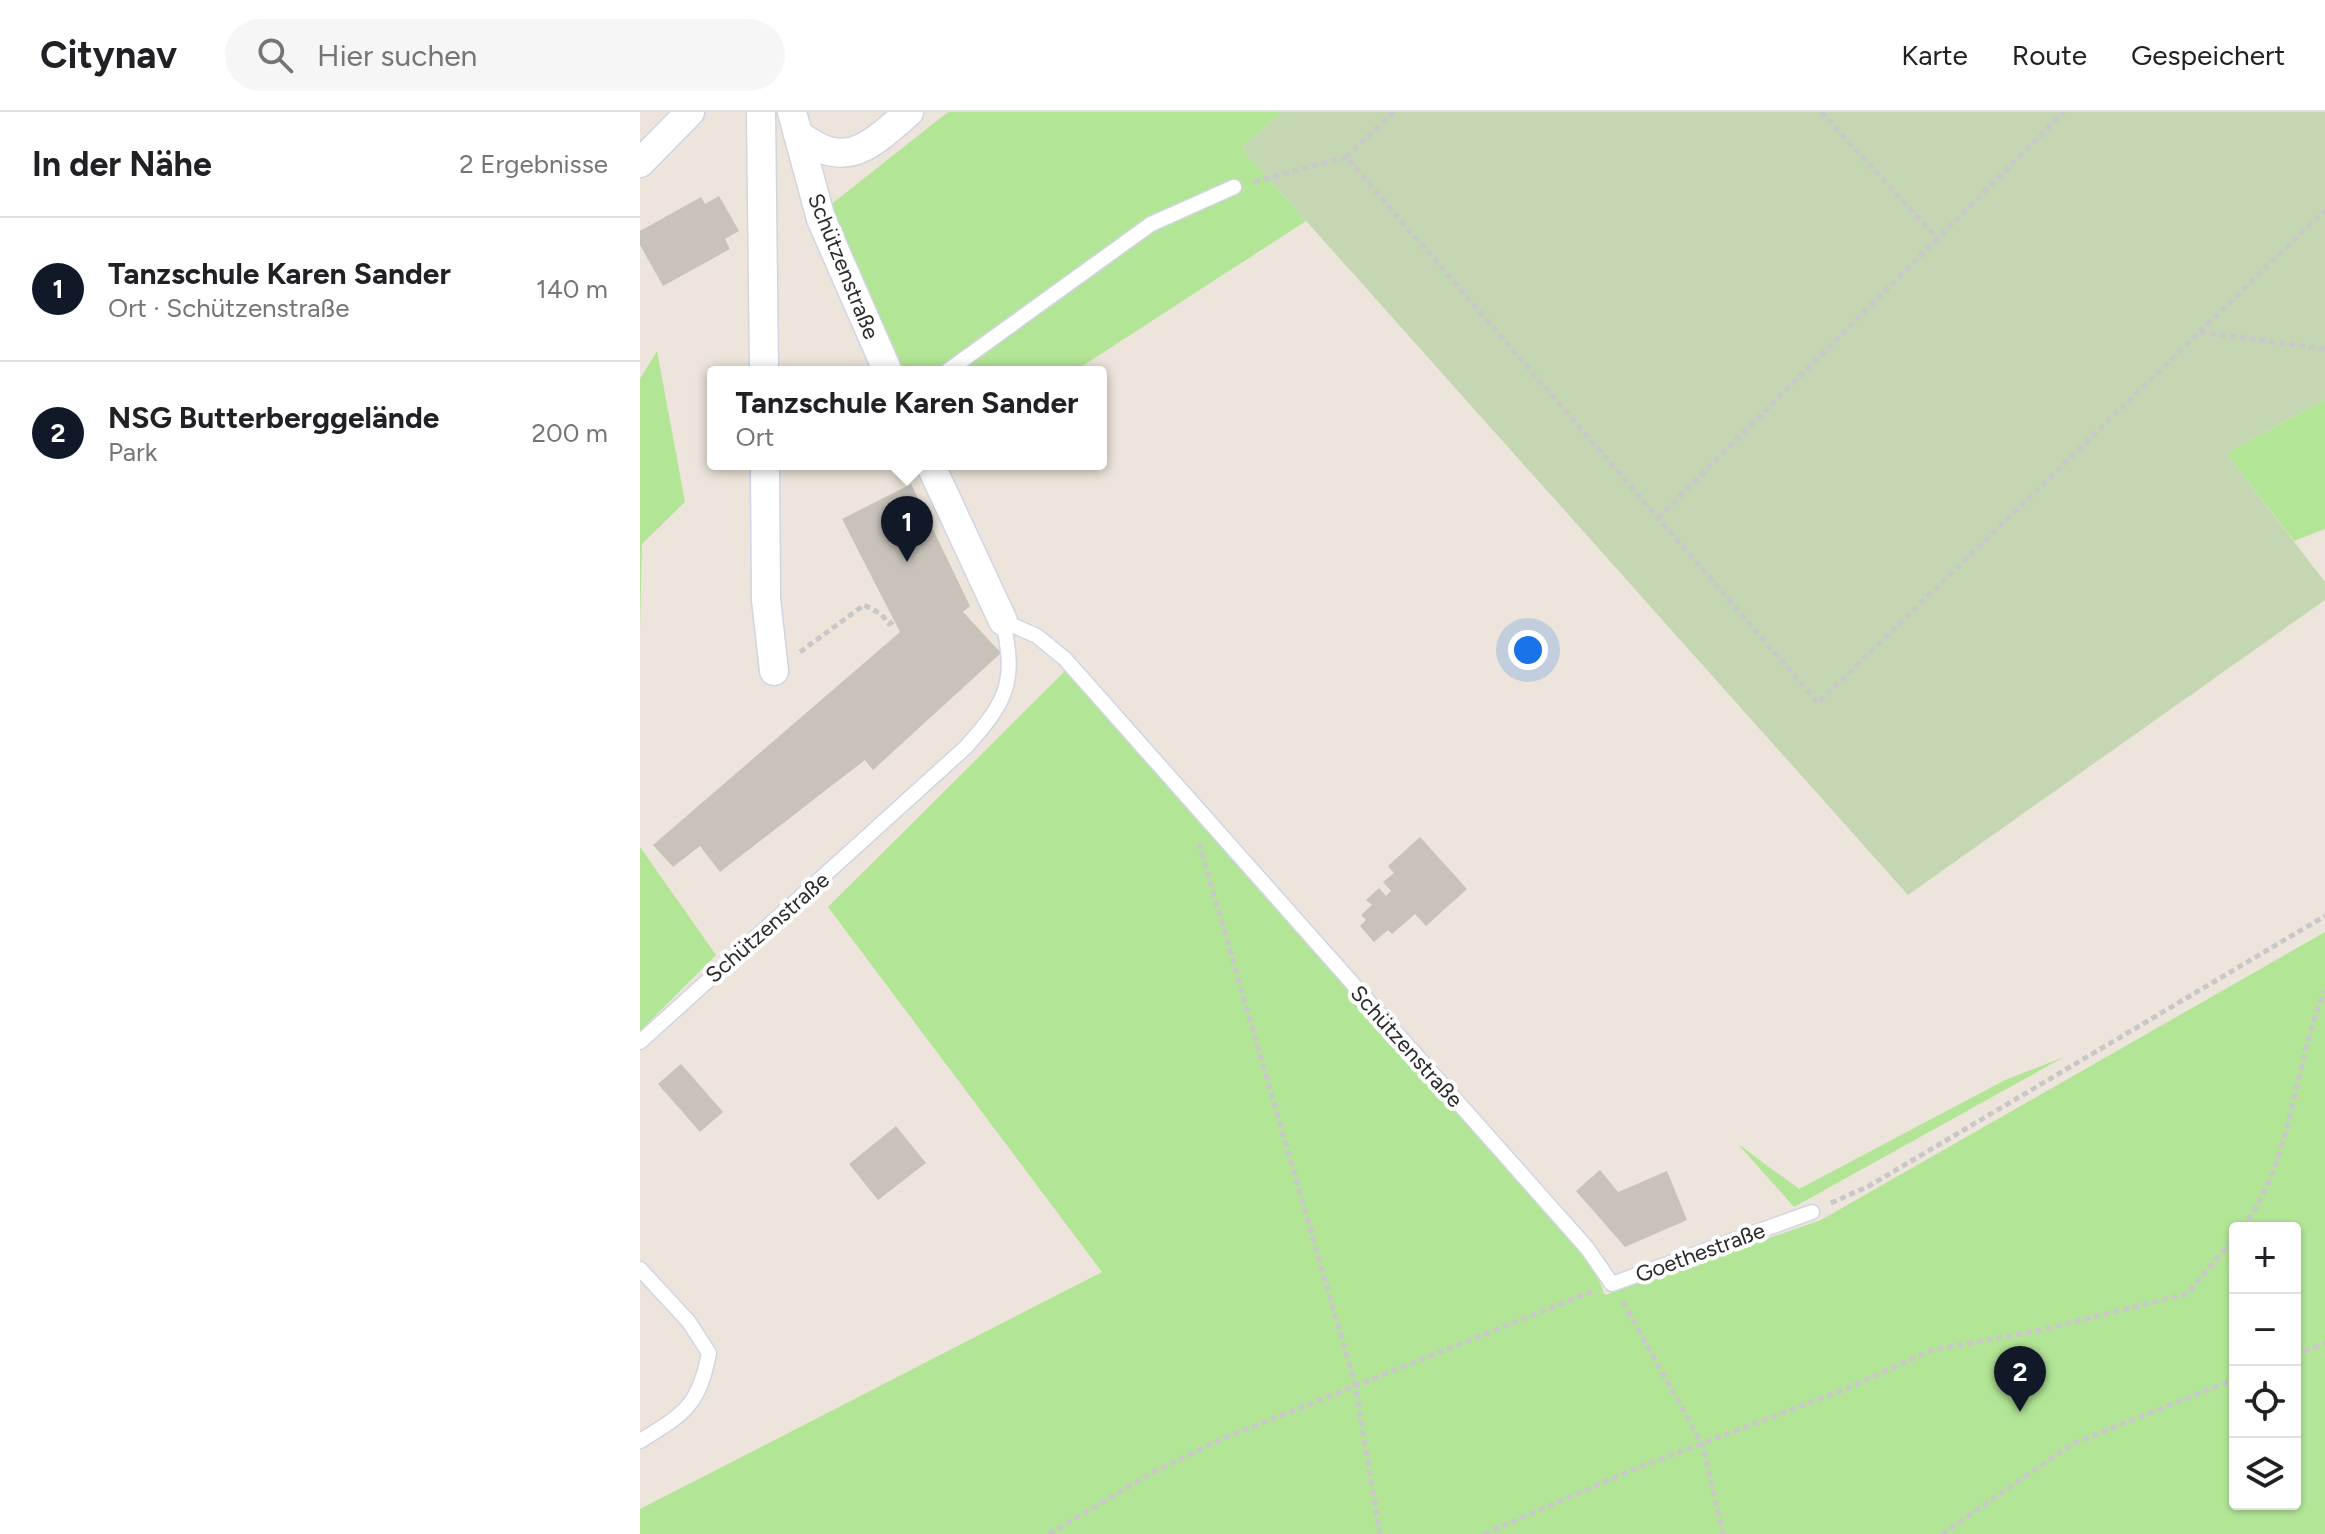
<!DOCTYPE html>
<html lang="de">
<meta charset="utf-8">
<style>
:root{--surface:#fff;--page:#f6f6f6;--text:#202124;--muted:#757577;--line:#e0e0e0;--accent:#111827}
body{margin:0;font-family:Figtree,sans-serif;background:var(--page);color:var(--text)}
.controls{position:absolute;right:24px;bottom:24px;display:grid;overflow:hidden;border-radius:8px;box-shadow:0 2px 6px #0004}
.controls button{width:72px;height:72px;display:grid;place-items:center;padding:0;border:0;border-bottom:2px solid var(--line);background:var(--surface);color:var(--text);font:40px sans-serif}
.you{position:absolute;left:888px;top:538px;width:28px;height:28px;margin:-20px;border:6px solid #fff;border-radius:50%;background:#1a73e8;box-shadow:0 0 0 12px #1a73e833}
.badge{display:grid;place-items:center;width:52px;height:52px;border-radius:50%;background:var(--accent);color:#fff;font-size:26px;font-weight:700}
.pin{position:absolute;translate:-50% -66px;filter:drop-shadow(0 2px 4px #0008)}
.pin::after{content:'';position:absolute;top:42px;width:28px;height:24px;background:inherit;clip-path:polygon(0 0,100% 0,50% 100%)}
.popup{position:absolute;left:67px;top:254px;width:400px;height:104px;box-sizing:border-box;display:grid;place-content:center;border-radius:8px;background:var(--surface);filter:drop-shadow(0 2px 6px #0005);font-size:26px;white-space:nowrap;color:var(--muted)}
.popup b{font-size:30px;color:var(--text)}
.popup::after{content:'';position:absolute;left:50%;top:100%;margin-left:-16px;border:16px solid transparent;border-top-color:var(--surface)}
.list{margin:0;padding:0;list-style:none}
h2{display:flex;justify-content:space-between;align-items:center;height:104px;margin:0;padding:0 32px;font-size:34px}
h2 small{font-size:26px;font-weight:400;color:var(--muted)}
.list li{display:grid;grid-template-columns:52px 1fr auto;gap:24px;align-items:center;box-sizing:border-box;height:144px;padding:0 32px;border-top:2px solid var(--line)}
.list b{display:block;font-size:30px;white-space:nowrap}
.list p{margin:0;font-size:26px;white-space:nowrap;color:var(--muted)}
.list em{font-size:26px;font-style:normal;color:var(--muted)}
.icon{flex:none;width:44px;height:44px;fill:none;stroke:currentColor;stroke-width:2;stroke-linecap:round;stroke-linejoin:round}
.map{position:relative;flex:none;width:1685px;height:1422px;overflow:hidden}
header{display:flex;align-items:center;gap:48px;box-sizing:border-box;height:112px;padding:0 40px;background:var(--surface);border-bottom:2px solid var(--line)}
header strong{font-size:38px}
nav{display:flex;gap:44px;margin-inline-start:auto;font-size:28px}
.search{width:560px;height:72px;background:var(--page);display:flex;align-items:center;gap:20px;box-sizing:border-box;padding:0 28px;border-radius:44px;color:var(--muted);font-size:30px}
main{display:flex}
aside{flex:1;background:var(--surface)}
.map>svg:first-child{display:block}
.green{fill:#b2e596;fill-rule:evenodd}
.cemetery{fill:#c4d7b2}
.building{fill:#c8c2bb}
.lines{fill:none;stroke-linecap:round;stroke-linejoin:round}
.service-casing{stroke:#d1d4e3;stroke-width:17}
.minor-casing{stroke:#d1d4e3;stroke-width:31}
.path{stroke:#c8c8c8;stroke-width:5;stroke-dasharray:6 4;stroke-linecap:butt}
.service{stroke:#fff;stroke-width:14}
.minor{stroke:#fff;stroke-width:28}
.labels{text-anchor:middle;stroke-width:8;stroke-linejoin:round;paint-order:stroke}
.street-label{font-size:22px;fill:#2a2a2a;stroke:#fff}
</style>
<header>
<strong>Citynav</strong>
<div class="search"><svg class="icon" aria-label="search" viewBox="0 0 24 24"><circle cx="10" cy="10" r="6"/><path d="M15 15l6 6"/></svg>Hier suchen</div>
<nav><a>Karte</a><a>Route</a><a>Gespeichert</a></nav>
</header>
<main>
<aside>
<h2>In der Nähe<small>2 Ergebnisse</small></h2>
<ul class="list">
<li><span class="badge">1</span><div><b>Tanzschule Karen Sander</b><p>Ort · Schützenstraße</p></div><em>140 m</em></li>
<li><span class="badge">2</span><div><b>NSG Butterberggelände</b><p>Park</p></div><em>200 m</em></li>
</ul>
</aside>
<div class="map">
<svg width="1685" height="1422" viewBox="0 0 1685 1422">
<rect width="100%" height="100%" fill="#ede5db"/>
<g class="green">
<path d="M308,0H642L601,36L666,109L433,260H256L184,98Z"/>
<path d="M17,239L45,390L2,432L0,519V267Z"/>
<path d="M1685,288V417L1654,429L1586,341Z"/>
<path d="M425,559L953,1154L965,1183L1181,1108L1685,820V1422H0V1397L462,1160L188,795ZM1595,1116H1655V1392H1595Z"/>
<path d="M0,735L76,843L0,919Z"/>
<path d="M1424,945L1154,1095L1098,1032L1159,1077L1365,968Z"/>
</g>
<path class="cemetery" d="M642,0H1685V288L1586,341L1685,470V488L1268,783L601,36Z"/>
<g class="building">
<path d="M79,84L99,119L85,127L90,137L23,174L0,133V119L61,85L65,92Z"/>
<path d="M271,372L330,494L323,500L361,541L233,658L225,648L80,760L60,734L33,755L13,733L260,520L202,407Z"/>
<path d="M780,725L827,777L786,814L775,802L752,822L748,818L734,830L720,814L726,808L721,803L732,793L726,788L739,776L746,784L751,779L743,770L754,761L748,754Z"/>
<path d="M41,952L83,1000L60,1020L18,972Z"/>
<path d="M256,1014L286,1051L238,1088L209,1052Z"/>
<path d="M960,1058L978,1080L1027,1059L1047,1108L985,1135L936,1079Z"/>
</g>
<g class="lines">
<g class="service-casing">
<g id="service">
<path d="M306,260L511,112L594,75"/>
<path d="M363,509L397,524L425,547L947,1136L972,1172L1172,1100"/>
<path d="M0,930L326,635C368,588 376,570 363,509"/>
<path d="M0,1157L49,1210L69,1241C59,1294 44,1302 0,1329"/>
</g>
</g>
<g class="minor-casing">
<g id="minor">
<path d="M121,0L124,260"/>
<path d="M152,0L181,107L248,260"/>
<path d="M158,22C205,60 230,34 269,0"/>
<path d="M0,51L50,0"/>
<path d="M125,352L126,487L134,559"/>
<path d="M290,352L363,509"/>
</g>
</g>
<g class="path">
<path d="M754,0L706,45L1178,591L1685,98"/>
<path d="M1181,0L1297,126"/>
<path d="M614,70L706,45"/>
<path d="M1560,220L1685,237"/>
<path d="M1018,406L1424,0"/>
<path d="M160,540L224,493L241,502L249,512L254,509"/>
<path d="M559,731L715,1272L740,1422"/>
<path d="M1191,1091L1229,1074L1685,804"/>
<path d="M1602,1116C1654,1049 1652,954 1685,879"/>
<path d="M983,1190L1063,1334L1083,1422"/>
<path d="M1655,1243L1685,1231"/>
<path d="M409,1422L515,1359L582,1327L953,1179"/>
<path d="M844,1422L992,1358L1203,1278L1292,1238L1396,1219L1547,1182L1595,1125"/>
<path d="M1302,1422L1432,1332L1595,1267"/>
</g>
<use href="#service" class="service"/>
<use href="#minor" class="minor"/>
</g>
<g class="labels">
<g class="street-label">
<text transform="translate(204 154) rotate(68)" y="8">Schützenstraße</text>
<text transform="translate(127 815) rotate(-41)" y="8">Schützenstraße</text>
<text transform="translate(767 934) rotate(48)" y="8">Schützenstraße</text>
<text transform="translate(1060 1140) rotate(-20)" y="8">Goethestraße</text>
</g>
</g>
</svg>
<div class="controls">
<button>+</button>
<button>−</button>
<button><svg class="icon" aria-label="locate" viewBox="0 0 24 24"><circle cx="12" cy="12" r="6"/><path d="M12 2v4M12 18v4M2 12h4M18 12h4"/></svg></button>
<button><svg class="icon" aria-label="layers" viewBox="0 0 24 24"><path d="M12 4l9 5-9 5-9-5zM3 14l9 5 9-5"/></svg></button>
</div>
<div class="you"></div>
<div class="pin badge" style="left:267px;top:450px">1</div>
<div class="popup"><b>Tanzschule Karen Sander</b>Ort</div>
<div class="pin badge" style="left:1380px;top:1300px">2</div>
</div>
</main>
